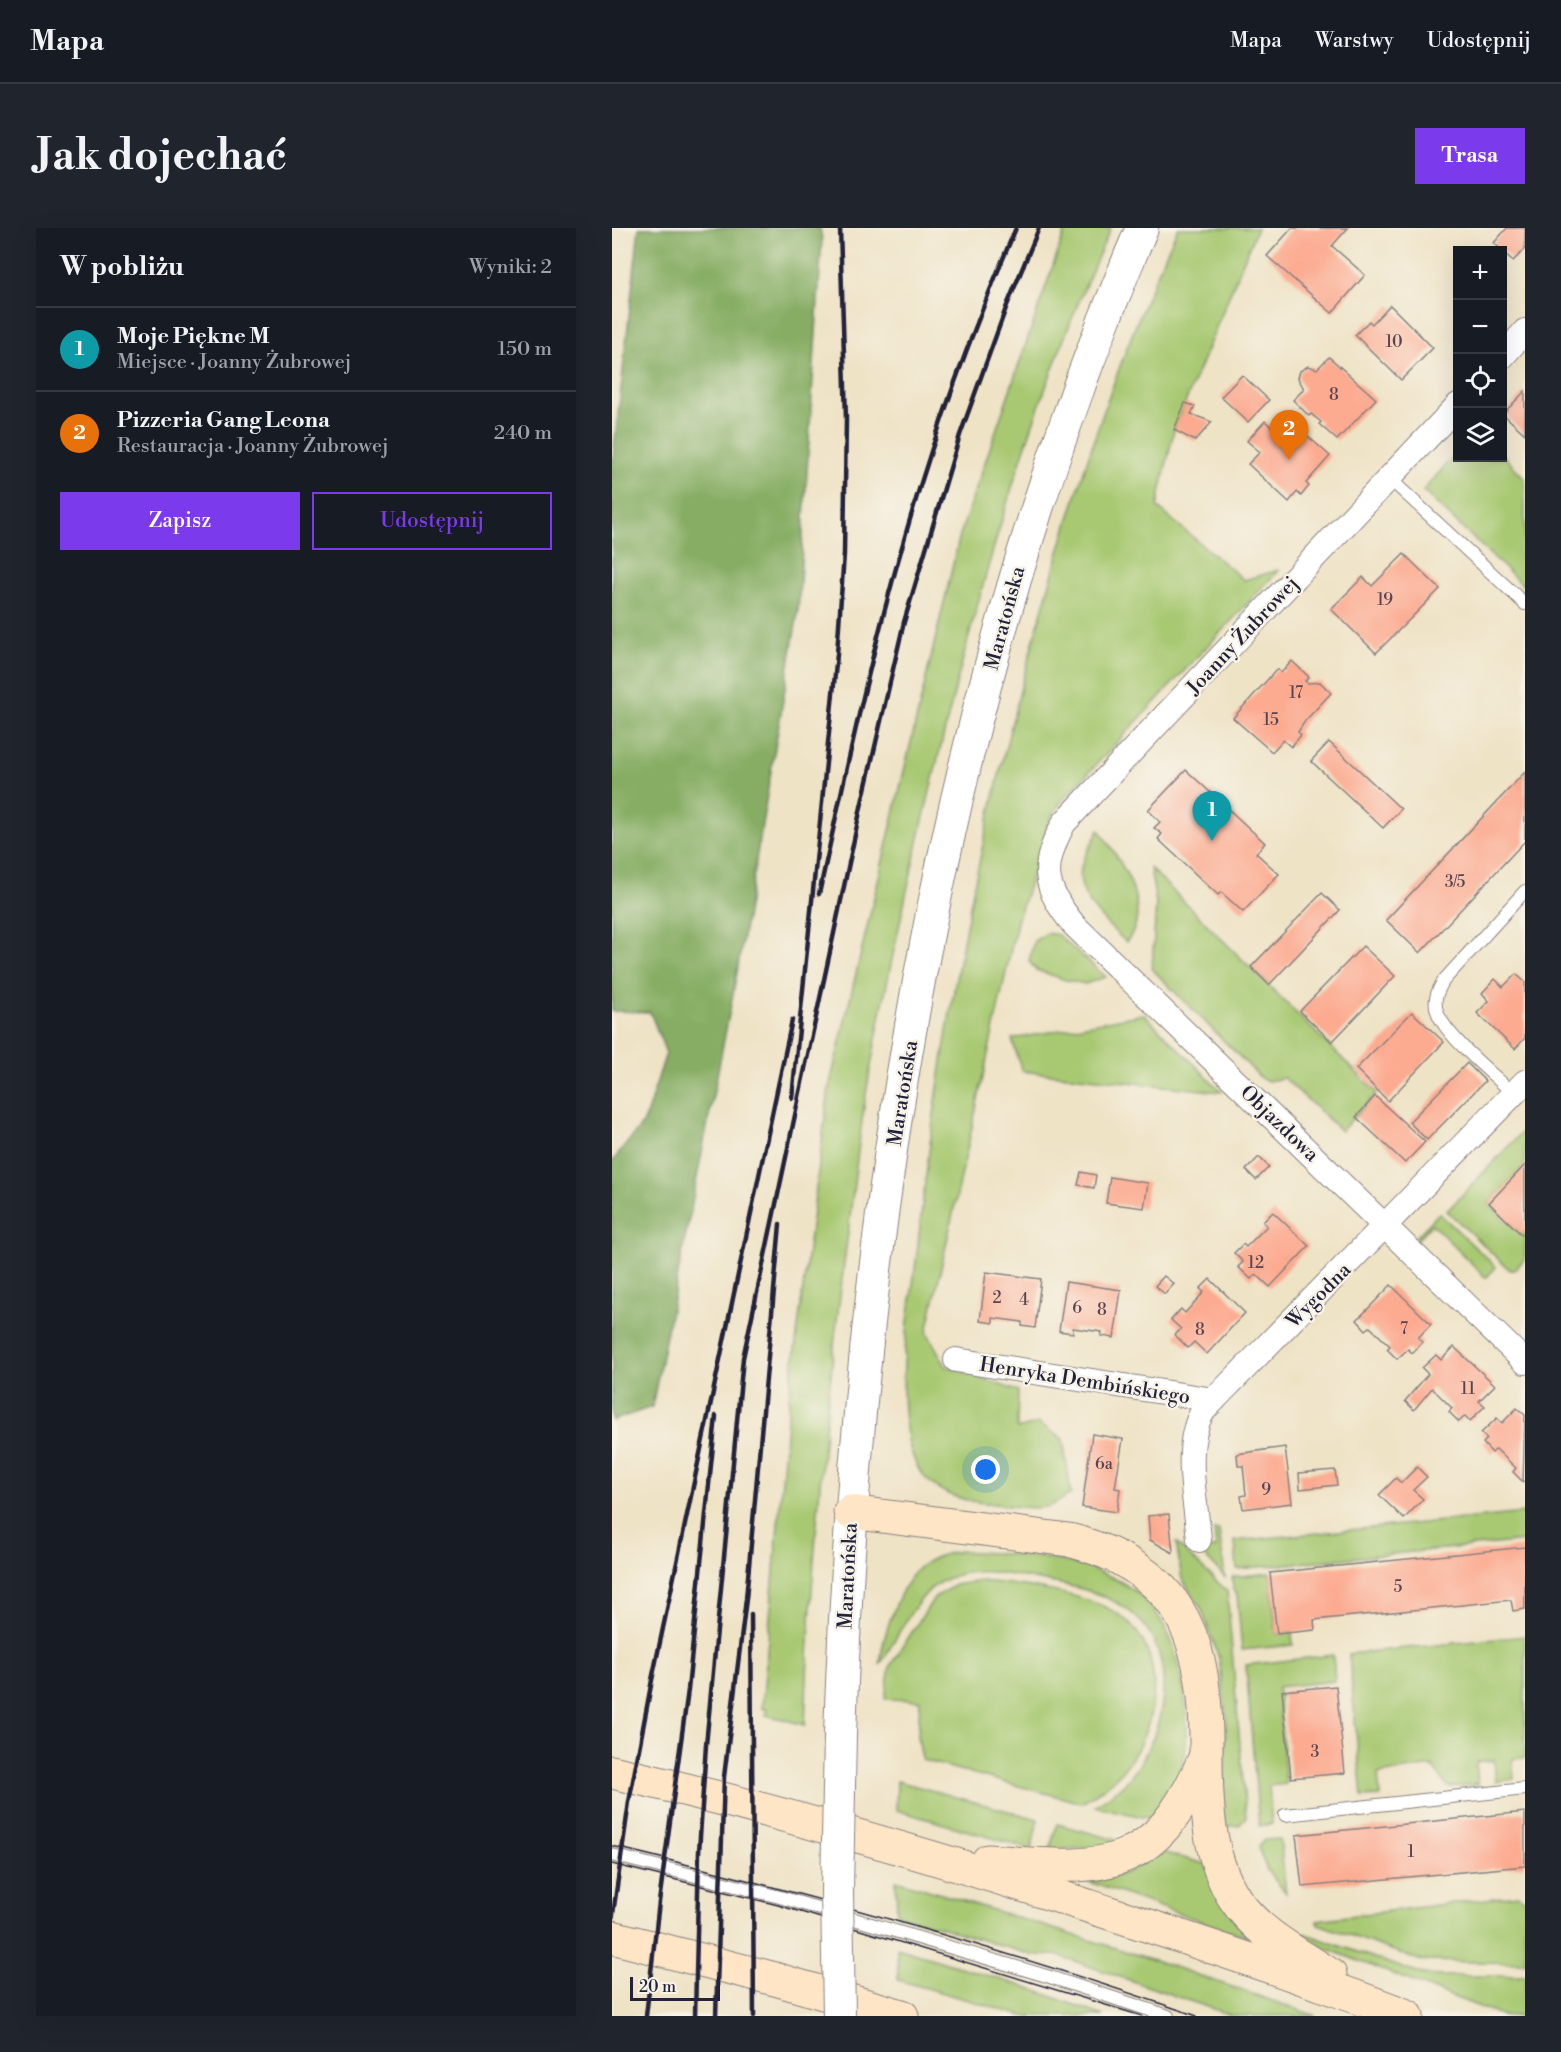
<!DOCTYPE html>
<html lang="pl">
<meta charset="utf-8">
<style>
:root{--surface:#171b24;--page:#20242c;--text:#f1f3f6;--muted:#9ea1a6;--line:#363941;--accent:#7c3aed}
body{margin:0;font-family:"Libre Bodoni",serif;background:var(--page);color:var(--text)}
.controls{position:absolute;right:18px;top:18px;display:grid;overflow:hidden;border-radius:0px;box-shadow:0 6px 24px #0002}
.controls button{width:54px;height:54px;display:grid;place-items:center;padding:0;border:0;border-bottom:2px solid var(--line);background:var(--surface);color:var(--text);font:30px sans-serif}
.scale{position:absolute;left:18px;bottom:15px;width:90px;box-sizing:border-box;padding-left:6px;border:3px solid #22223b;border-top:0;font-size:16px;line-height:21px;white-space:nowrap;color:#22223b;-webkit-text-stroke:4px #f7f3e8;paint-order:stroke}
.you{position:absolute;left:374px;top:1242px;width:21px;height:21px;margin:-15px;border:4px solid #fff;border-radius:50%;background:#1a73e8;box-shadow:0 0 0 9px #1a73e833}
.badge{display:grid;place-items:center;width:39px;height:39px;border-radius:50%;background:var(--accent);color:#fff;font-size:20px;font-weight:700}
.pin{position:absolute;translate:-50% -50px;filter:drop-shadow(0 2px 3px #0008)}
.pin::after{content:'';position:absolute;top:32px;width:21px;height:18px;background:inherit;clip-path:polygon(0 0,100% 0,50% 100%)}
.list{margin:0;padding:0;list-style:none}
h2{display:flex;justify-content:space-between;align-items:center;height:78px;margin:0;padding:0 24px;font-size:26px}
h2 small{font-size:20px;font-weight:400;color:var(--muted)}
.list li{display:grid;grid-template-columns:39px 1fr auto;gap:18px;align-items:center;box-sizing:border-box;height:84px;padding:0 24px;border-top:2px solid var(--line)}
.list b{display:block;font-size:22px;white-space:nowrap}
.list p{margin:0;font-size:20px;white-space:nowrap;color:var(--muted)}
.list em{font-size:20px;font-style:normal;color:var(--muted)}
.actions{display:flex;gap:12px;padding:18px 24px}
.actions a{flex:1;padding:14px 0;border:2px solid var(--accent);border-radius:0px;text-align:center;font-size:21px;color:var(--accent)}
.actions .main{background:var(--accent);color:#fff}
.icon{flex:none;width:33px;height:33px;fill:none;stroke:currentColor;stroke-width:2;stroke-linecap:round;stroke-linejoin:round}
.map{position:relative;flex:none;width:913px;height:1788px;overflow:hidden;border-radius:0px}
header{display:flex;align-items:center;gap:36px;box-sizing:border-box;height:84px;padding:0 30px;background:var(--surface);border-bottom:2px solid var(--line)}
header strong{font-size:28px}
nav{display:flex;gap:33px;margin-inline-start:auto;font-size:21px}
.intro{display:flex;align-items:center;justify-content:space-between;box-sizing:border-box;height:144px;padding:0 36px}
h1{margin:0;font-size:42px}
.button{padding:15px 27px;border-radius:0px;background:var(--accent);color:#fff;font-size:21px;font-weight:700}
main{display:flex;gap:36px;padding:0 36px}
aside{flex:1;background:var(--surface);border-radius:0px;box-shadow:0 6px 24px #0002}
.map>svg:first-child{display:block}
.green{fill:#a8c972;stroke:#657656;stroke-width:1.5}
.forest{fill:#86ad64;stroke:#546850;stroke-width:1.5}
.building{fill:#fcaa90}
.lines{fill:none;stroke-linecap:round;stroke-linejoin:round}
.service-casing{stroke:#888280;stroke-width:14}
.minor-casing{stroke:#888280;stroke-width:26}
.tertiary-casing{stroke:#888280;stroke-width:34}
.secondary-casing{stroke:#888280;stroke-width:35}
.service{stroke:#fff;stroke-width:12}
.minor{stroke:#fff;stroke-width:24}
.tertiary{stroke:#fff;stroke-width:32}
.secondary{stroke:#fde5c5;stroke-width:33}
.tram{stroke:#22223b;stroke-width:1.5}
.rail{stroke:#22223b;stroke-width:4.5}
.tertiary-bridge-casing{stroke:#888280;stroke-width:34;stroke-linecap:butt}
.tertiary-bridge{stroke:#fff;stroke-width:32}
.labels{text-anchor:middle;stroke-width:5;stroke-linejoin:round;paint-order:stroke}
.number-label{font-size:16px;fill:#584450}
.street-label{font-size:20px;fill:#22223b;stroke:#f7f3e8}
</style>
<header>
<strong>Mapa</strong>
<nav><a>Mapa</a><a>Warstwy</a><a>Udostępnij</a></nav>
</header>
<div class="intro"><h1>Jak dojechać</h1><a class="button">Trasa</a></div>
<main>
<aside>
<h2>W pobliżu<small>Wyniki: 2</small></h2>
<ul class="list">
<li><span class="badge" style="background:#0f9aa8">1</span><div><b>Moje Piękne M</b><p>Miejsce · Joanny Żubrowej</p></div><em>150 m</em></li>
<li><span class="badge" style="background:#e8710a">2</span><div><b>Pizzeria Gang Leona</b><p>Restauracja · Joanny Żubrowej</p></div><em>240 m</em></li>
</ul>
<div class="actions"><a class="main">Zapisz</a><a>Udostępnij</a></div>
</aside>
<div class="map">
<svg width="913" height="1788" viewBox="0 0 913 1788">
<rect width="100%" height="100%" fill="#f7f3e8"/>
<filter id="ink" filterUnits="userSpaceOnUse"><feTurbulence type="fractalNoise" baseFrequency=".0167" numOctaves="2"/><feDisplacementMap in="SourceGraphic" scale="12" xChannelSelector="R" yChannelSelector="G"/><feConvolveMatrix kernelMatrix="1 2 1 2 8 2 1 2 1" color-interpolation-filters="sRGB"/></filter>
<filter id="wash" filterUnits="userSpaceOnUse"><feTurbulence type="fractalNoise" baseFrequency=".008" numOctaves="4" result="noise"/><feDisplacementMap in="SourceGraphic" scale="24" xChannelSelector="R" yChannelSelector="G"/><feGaussianBlur stdDeviation="1.35" result="paint"/><feColorMatrix in="noise" values="0 0 0 0 0 0 0 0 0 0 0 0 0 0 0 0 0 1.4 0 .05"/><feComposite in="paint" operator="in"/></filter>
<g filter="url(#wash)">
<rect width="100%" height="100%" fill="#efe3c6"/>
<g class="green">
<path d="M454,0H499C424,162 375,332 332,505C303,623 276,741 255,860C247,908 242,957 236,1005C214,1169 199,1333 193,1497L154,1487L155,1482L150,1480L178,1161L217,860L348,307Z"/>
<path d="M566,0H645L562,202L545,279L632,352L667,342L451,572L439,589L405,694L315,1104L334,1138L406,1163L405,1201L427,1195L451,1211L459,1266C451,1270 441,1278 433,1279C415,1282 393,1277 375,1275C347,1273 315,1262 303,1234C279,1177 298,1085 305,1025C328,801 373,578 436,362C471,239 511,116 566,0Z"/>
<path d="M845,224L846,230H891V227L913,251V359L811,263Z"/>
<path d="M487,602C508,631 543,681 514,714C495,696 460,667 470,636C474,624 482,613 487,602Z"/>
<path d="M538,640L765,865L729,903L672,850L656,853L650,851L540,741L544,675Z"/>
<path d="M435,705L446,707L494,749L473,756L454,752L424,742L417,733L422,713Z"/>
<path d="M532,786L610,864L410,843L400,811Z"/>
<path d="M913,901V937L877,975L909,1006L913,1003V1031L902,1042H898L835,983Z"/>
<path d="M827,985L884,1039L874,1050L820,996L805,1012L803,1010Z"/>
<path d="M913,1285V1313L625,1341L623,1313Z"/>
<path d="M602,1302H607L613,1349L586,1321L604,1320Z"/>
<path d="M564,1315L615,1363L634,1589L627,1597L612,1599L614,1488L607,1430L589,1380L570,1351Z"/>
<path d="M348,1323C397,1326 453,1327 497,1348C514,1356 530,1366 541,1381C572,1420 582,1496 569,1543C564,1560 551,1577 543,1592L483,1578C499,1567 515,1556 526,1539C557,1492 566,1419 516,1382C487,1361 452,1357 417,1350C385,1344 354,1337 325,1356C303,1370 282,1415 268,1437C270,1410 287,1356 309,1338C321,1329 334,1325 348,1323Z"/>
<path d="M658,1345L664,1406L680,1405L681,1417L630,1422L625,1366L621,1360L620,1349Z"/>
<path d="M368,1353C406,1356 479,1366 509,1388C556,1423 547,1495 515,1537C503,1553 487,1564 470,1575L310,1532L306,1509L308,1472L273,1471L278,1438L322,1370L343,1357Z"/>
<path d="M913,1408V1530L900,1531L902,1551L884,1554L882,1532L864,1534L866,1556L836,1559L820,1538L766,1546L768,1568L750,1569L737,1426Z"/>
<path d="M721,1427L723,1453L666,1459L674,1556L657,1558L660,1596L647,1598L634,1437Z"/>
<path d="M285,1553L426,1591L420,1619L418,1621L284,1582Z"/>
<path d="M445,1596L512,1614L492,1620L438,1621Z"/>
<path d="M668,1611L674,1665L655,1642L646,1619L652,1612Z"/>
<path d="M550,1624L593,1636L634,1709L477,1654L514,1645Z"/>
<path d="M284,1652L542,1732L704,1788H621L445,1727L423,1728L285,1686Z"/>
<path d="M906,1667L913,1672V1735L810,1733L706,1696L705,1692Z"/>
<path d="M683,1702L805,1745L824,1748H913V1788H891L710,1719L682,1705Z"/>
<path d="M285,1720L414,1759L492,1788H411L286,1752Z"/>
</g>
<path class="forest" d="M27,0H208L210,11L186,384L123,756L40,1179L0,1193V934L32,894L54,825L38,784L0,783V239Z"/>
<g id="blocks">
<g class="building">
<path d="M680,0H736L720,18L753,47L720,85L655,28Z"/>
<path d="M895,0H913V21L901,33L882,15Z"/>
<path d="M778,77L821,120L789,152L743,107L757,93L760,96Z"/>
<path d="M717,129L764,171L725,212L707,196L709,194L699,186L697,188L681,172L692,161L686,150L688,143L696,138L705,141Z"/>
<path d="M630,147L657,172L636,194L609,169Z"/>
<path d="M913,163V206L891,186Z"/>
<path d="M573,175L583,178L579,186L600,194L583,213L562,202Z"/>
<path d="M653,193L678,216L690,203L718,228L694,255L697,258L689,268L685,264L677,274L636,236L648,224L635,213Z"/>
<path d="M792,326L828,361L764,425L719,381L751,349L760,358Z"/>
<path d="M680,433L697,449L693,453L696,455L708,454L719,465L693,493L686,504L689,507L679,519L671,512L660,524L621,490L665,441L669,445Z"/>
<path d="M717,514L789,581L771,600L699,533Z"/>
<path d="M574,542L653,615L644,625L667,646L631,684L609,664L606,667L546,611L550,606L542,600L548,594L536,582Z"/>
<path d="M913,544V613L808,725L774,692Z"/>
<path d="M710,665L728,682L657,757L639,739Z"/>
<path d="M751,718L783,748L720,814L688,783Z"/>
<path d="M904,746L913,754V810L903,821L865,785L877,773L870,765L883,751L891,759Z"/>
<path d="M800,784L832,814L776,873L744,841Z"/>
<path d="M855,835L873,853L815,912L797,894Z"/>
<path d="M763,868L813,914L793,935L744,889Z"/>
<path d="M647,929L657,939L644,952L634,942Z"/>
<path d="M913,937V1003L910,1007L877,975Z"/>
<path d="M469,944L484,947L482,960L466,957Z"/>
<path d="M498,949L536,955L532,980L494,975Z"/>
<path d="M661,984L697,1018L658,1059L644,1046L639,1051L626,1039L631,1034L622,1025L631,1016L634,1019L655,998L651,994Z"/>
<path d="M374,1044L429,1051L423,1100L410,1098V1094L395,1092L381,1090V1095L368,1093Z"/>
<path d="M552,1048L562,1056L553,1066L543,1058Z"/>
<path d="M598,1051L633,1085L595,1126L582,1114L576,1120L563,1107L569,1101L559,1092L569,1081L573,1085L592,1064L588,1061Z"/>
<path d="M454,1054L509,1062L502,1110L489,1108L490,1104L461,1100V1105L447,1103Z"/>
<path d="M779,1057L819,1096L806,1110L811,1114L800,1125L796,1121L785,1131L775,1121L778,1118L758,1099L754,1102L745,1092Z"/>
<path d="M842,1119L883,1157L867,1173L873,1178L858,1193L853,1188L847,1194L837,1184L840,1180L820,1160L802,1182L793,1173L816,1146L810,1140L824,1127L829,1132Z"/>
<path d="M905,1180L913,1187L911,1254L901,1244L904,1240L884,1221L880,1225L871,1215L875,1211L869,1205L885,1190L890,1195Z"/>
<path d="M480,1206L511,1211L503,1260L508,1261L505,1284L470,1279Z"/>
<path d="M673,1219L680,1275L631,1281L629,1268L634,1267L631,1238H626L625,1226Z"/>
<path d="M805,1239L815,1249L801,1262L811,1271L792,1291L767,1267L784,1250L789,1255Z"/>
<path d="M723,1242L725,1257L688,1261L687,1245Z"/>
<path d="M557,1286L561,1325L538,1312L536,1288Z"/>
<path d="M913,1319V1381L901,1383L899,1372L702,1392L703,1402L665,1406L658,1345Z"/>
<path d="M724,1458L733,1545L679,1550L670,1463Z"/>
<path d="M913,1584V1638L690,1659L684,1607Z"/>
</g>
</g>
</g>
<g filter="url(#ink)">
<use href="#blocks" fill-opacity="0" stroke="#888280" stroke-width="1.5"/>
<g class="lines">
<g class="service-casing">
<g id="service">
<path d="M778,251L913,376"/>
<path d="M902,866C882,847 832,807 825,783C821,771 826,762 832,752L913,663"/>
<path d="M673,1587L913,1561"/>
<path d="M0,1627L168,1669L438,1749L556,1788"/>
</g>
</g>
<g class="minor-casing">
<g id="minor">
<path d="M891,128L913,103"/>
<path d="M846,177L452,595C428,639 431,659 462,697L913,1134"/>
<path d="M344,1132L602,1172"/>
<path d="M587,1312C584,1272 570,1218 591,1183L913,854"/>
</g>
</g>
<g class="tertiary-casing">
<path id="tertiary" d="M228,1507C245,999 328,469 530,0"/>
</g>
<g class="secondary-casing">
<g id="secondary">
<path d="M238,1284L457,1312C563,1339 593,1403 594,1507C594,1561 592,1624 623,1671C645,1705 685,1725 718,1747"/>
<path d="M0,1544C149,1578 296,1621 442,1667C560,1705 679,1744 795,1788"/>
<path d="M376,1633C490,1641 540,1650 592,1532"/>
<path d="M0,1709L163,1751L290,1788"/>
</g>
</g>
<use href="#service" class="service"/>
<use href="#minor" class="minor"/>
<use href="#tertiary" class="tertiary"/>
<use href="#secondary" class="secondary"/>
<g class="tram">
<path d="M0,1618C197,1666 393,1721 585,1788"/>
<path d="M0,1636L166,1677L530,1788"/>
</g>
<g class="rail">
<path d="M207,666C233,548 258,429 292,312C322,206 360,102 404,0"/>
<path d="M180,870L225,426L232,326L234,191L228,0"/>
<path d="M139,1386L142,1788"/>
<path d="M0,1693L17,1574L40,1452L180,792"/>
<path d="M34,1788L47,1674L76,1462L104,1188"/>
<path d="M83,1788L87,1624L94,1517L131,1130L249,579L292,394L348,207L394,80L427,0"/>
<path d="M104,1788L112,1549L134,1371L168,996"/>
</g>
<g class="tertiary-bridge-casing">
<path id="tertiary-bridge" d="M227,1788L225,1664L228,1507"/>
</g>
<use href="#tertiary-bridge" class="tertiary-bridge"/>
</g>
</g>
<g class="labels">
<g class="number-label">
<text x="782" y="119">10</text>
<text x="722" y="172">8</text>
<text x="773" y="377">19</text>
<text x="684" y="470">17</text>
<text x="659" y="497">15</text>
<text x="843" y="659">3/5</text>
<text x="644" y="1040">12</text>
<text x="385" y="1075">2</text>
<text x="412" y="1077">4</text>
<text x="465" y="1085">6</text>
<text x="490" y="1087">8</text>
<text x="792" y="1106">7</text>
<text x="588" y="1107">8</text>
<text x="856" y="1166">11</text>
<text x="492" y="1241">6a</text>
<text x="654" y="1267">9</text>
<text x="786" y="1364">5</text>
<text x="703" y="1529">3</text>
<text x="799" y="1629">1</text>
</g>
<g class="street-label">
<text transform="translate(392 390) rotate(-75)" y="7">Maratońska</text>
<text transform="translate(630 407) rotate(-47)" y="7">Joanny Żubrowej</text>
<text transform="translate(290 865) rotate(-81)" y="7">Maratońska</text>
<text transform="translate(668 895) rotate(44)" y="7">Objazdowa</text>
<text transform="translate(706 1067) rotate(-45)" y="7">Wygodna</text>
<text transform="translate(473 1152) rotate(9)" y="7">Henryka Dembińskiego</text>
<text transform="translate(235 1348) rotate(-87)" y="7">Maratońska</text>
</g>
</g>
</svg>
<div class="controls">
<button>+</button>
<button>−</button>
<button><svg class="icon" aria-label="locate" viewBox="0 0 24 24"><circle cx="12" cy="12" r="6"/><path d="M12 2v4M12 18v4M2 12h4M18 12h4"/></svg></button>
<button><svg class="icon" aria-label="layers" viewBox="0 0 24 24"><path d="M12 4l9 5-9 5-9-5zM3 14l9 5 9-5"/></svg></button>
</div>
<div class="scale">20 m</div>
<div class="you"></div>
<div class="pin badge" style="left:600px;top:613px;background:#0f9aa8">1</div>
<div class="pin badge" style="left:677px;top:232px;background:#e8710a">2</div>
</div>
</main>
